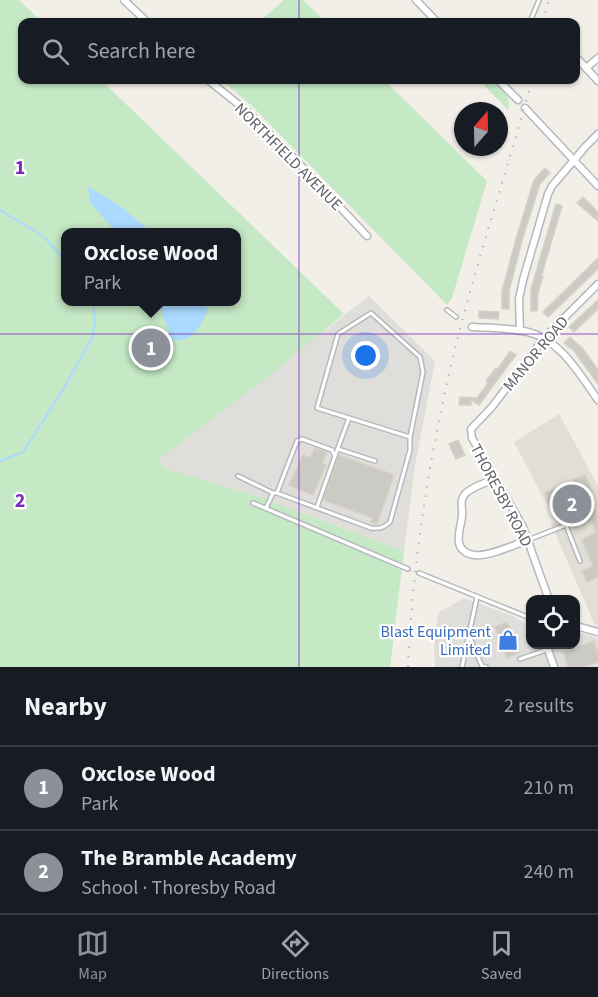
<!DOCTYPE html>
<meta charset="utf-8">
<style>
:root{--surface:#171b24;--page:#20242c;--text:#f1f3f6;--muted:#9ea1a6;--line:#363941;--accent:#8c9099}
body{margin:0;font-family:"Source Sans 3",sans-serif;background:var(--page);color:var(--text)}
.controls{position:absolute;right:18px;bottom:18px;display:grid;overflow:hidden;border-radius:12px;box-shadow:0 2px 4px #0004}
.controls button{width:54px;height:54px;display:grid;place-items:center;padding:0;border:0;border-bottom:2px solid var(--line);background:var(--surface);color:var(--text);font:30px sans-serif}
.compass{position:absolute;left:454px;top:102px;width:54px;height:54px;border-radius:50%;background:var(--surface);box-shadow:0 2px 4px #0004;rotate:20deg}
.you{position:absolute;left:366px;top:356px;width:21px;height:21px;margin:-15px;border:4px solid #fff;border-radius:50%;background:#1a73e8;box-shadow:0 0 0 9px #1a73e833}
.badge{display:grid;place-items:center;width:39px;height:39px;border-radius:50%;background:var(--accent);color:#fff;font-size:20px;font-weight:700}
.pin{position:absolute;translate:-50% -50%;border:3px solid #fff;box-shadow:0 2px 6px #0006}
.popup{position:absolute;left:61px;top:228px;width:180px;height:78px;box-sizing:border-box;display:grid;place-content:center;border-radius:12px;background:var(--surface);filter:drop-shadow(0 2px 4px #0005);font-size:20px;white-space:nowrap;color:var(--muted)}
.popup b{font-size:22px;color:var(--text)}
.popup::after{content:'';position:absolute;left:50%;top:100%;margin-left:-12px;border:12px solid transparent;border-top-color:var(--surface)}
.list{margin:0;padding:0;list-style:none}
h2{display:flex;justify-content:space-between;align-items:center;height:78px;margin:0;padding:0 24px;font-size:26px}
h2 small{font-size:20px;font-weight:400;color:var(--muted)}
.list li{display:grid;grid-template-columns:39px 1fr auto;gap:18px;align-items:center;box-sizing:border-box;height:84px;padding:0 24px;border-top:2px solid var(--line)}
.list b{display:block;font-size:22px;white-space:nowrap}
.list p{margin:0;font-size:20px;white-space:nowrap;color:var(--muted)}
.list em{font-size:20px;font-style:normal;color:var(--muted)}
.icon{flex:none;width:33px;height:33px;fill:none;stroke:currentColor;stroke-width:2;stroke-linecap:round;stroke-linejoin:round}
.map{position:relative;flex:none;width:598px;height:667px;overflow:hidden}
.search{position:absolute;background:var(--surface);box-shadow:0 2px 4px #0004;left:18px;right:18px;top:18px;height:66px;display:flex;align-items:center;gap:15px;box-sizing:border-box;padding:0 21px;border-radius:12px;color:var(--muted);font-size:22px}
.sheet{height:246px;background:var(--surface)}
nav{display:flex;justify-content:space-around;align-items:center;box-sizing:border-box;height:84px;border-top:2px solid var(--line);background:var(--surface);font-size:16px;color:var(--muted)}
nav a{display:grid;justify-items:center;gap:3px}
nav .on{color:var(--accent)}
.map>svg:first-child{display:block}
.industrial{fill:#e0deda}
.education{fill:#e1ded6}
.green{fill:#c5e8c5;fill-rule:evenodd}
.water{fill:#aadaff}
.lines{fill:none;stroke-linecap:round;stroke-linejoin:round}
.stream{stroke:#aadaff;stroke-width:2}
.building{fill:#cccac5;stroke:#d6d1c6;stroke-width:1.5}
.lane-casing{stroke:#b5b8bc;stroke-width:6}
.street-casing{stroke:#b5b8bc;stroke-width:9}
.lane{stroke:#fff;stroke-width:3}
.street{stroke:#fff;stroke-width:6}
.rail{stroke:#b6b7b8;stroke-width:2;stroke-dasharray:1.5 8;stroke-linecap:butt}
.grid{fill:none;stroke:#7b2cbf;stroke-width:1.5;stroke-opacity:0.55}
.labels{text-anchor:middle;stroke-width:4.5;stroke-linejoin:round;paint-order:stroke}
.street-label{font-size:16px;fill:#5f6368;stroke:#fff}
.shop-label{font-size:16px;fill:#366cbe;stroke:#fff;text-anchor:end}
.grid-label{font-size:20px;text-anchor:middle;font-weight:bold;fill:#7b2cbf;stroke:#fff;stroke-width:4.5;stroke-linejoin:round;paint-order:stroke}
</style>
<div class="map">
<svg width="598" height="667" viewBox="0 0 598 667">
<rect width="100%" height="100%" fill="#f1efe8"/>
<g class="industrial">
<path d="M369,296L435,361L415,466L404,551L260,497L167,469L160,463V459Z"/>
<path d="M464,598L513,616L527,624L530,627V644H576V632L598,638V667H435L434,639L439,612Z"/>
</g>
<path class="education" d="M559,414L598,486V625H595L551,524L556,522L514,442Z"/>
<g class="green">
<path d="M0,0H19L42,22H22V80H101L344,314L279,368L160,459V463L167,469L260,497L404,551L390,667H0ZM66,232H237V302H66Z"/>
<path d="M284,0H303L326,22H259Z"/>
<path d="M221,80H384L487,181L452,298L447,305L251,105Z"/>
<path d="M479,80H494C505,91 511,93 508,110Z"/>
</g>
<g class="water">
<path d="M88,187L120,206L147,228L148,232H116L90,202Z"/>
<path d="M160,302H203L208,311C198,327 194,343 172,340L163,316Z"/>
</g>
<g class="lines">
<g class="stream">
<path d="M0,210L43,236L66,261"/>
<path d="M0,461L23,452L64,388L92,338L95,323L93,302"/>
</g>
</g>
<g class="building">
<path d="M545,168L550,173L540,184L523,237L509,291V309H502V291L516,239L534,180Z"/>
<path d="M583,197L598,212V221L577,203Z"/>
<path d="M556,204L562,206L541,277H543L538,293L537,311H531V289Z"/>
<path d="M598,258V269L548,317L543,312Z"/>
<path d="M598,300V309L574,332L569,327Z"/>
<path d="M479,311L499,312L498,319L479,318Z"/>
<path d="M570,337L583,349L598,370V384L574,351L564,343Z"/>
<path d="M510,351L516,355L479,405L471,400V405H459L460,397L477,398L488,383L486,381L496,368L497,370Z"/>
<path d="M458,440L465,455L456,459L449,444Z"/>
<path d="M315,448L327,452L322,463L326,465L313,495L289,485L303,455L310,458Z"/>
<path d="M339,455L394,475L377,524L371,522L373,518L323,500Z"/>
<path d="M585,475L592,491L587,494L598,518V577L587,582L582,571L593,566L582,540L596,532L591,521L575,528L569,515L579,510L574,499L552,509L544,493Z"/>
<path d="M507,622L520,652L507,658L495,627Z"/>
<path d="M594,641L598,655V662L583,667H568L563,652Z"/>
</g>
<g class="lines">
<g class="lane-casing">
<g id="lane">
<path d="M530,22L539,0"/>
<path d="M447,310L456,317"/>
<path d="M338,449L375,461"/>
<path d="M335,456L349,418L410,437L423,372L420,357L371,313L338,334L317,408L349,418"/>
<path d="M238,476L273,493"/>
<path d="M277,493L297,441L302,439L332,450L335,456L317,507"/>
<path d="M253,503L408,569"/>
<path d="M266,508L273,493H277L371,528C379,529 384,528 390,522L410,450V437"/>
<path d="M528,540L566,525L580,561"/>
<path d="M419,573L530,618"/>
<path d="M469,636L482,666L486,667"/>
<path d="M520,659L546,650"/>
<path d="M462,667L477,597"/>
</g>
</g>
<g class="street-casing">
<g id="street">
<path d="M124,0L147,22"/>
<path d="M416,0L437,22"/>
<path d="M576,57L598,81"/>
<path d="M586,68L598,58"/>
<path d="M208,80L248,112L291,155L367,236"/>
<path d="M498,80L518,100"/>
<path d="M525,108L598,186"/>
<path d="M472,327C490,328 510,328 528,332C561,340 580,375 598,400"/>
<path d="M520,331L519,299L523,280L548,194L552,186L586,146L598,134"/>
<path d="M494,479C486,483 471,487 465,494C459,501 463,508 462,517C460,531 451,551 474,555C488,557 514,545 528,540"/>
<path d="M549,600L523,527L472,438L471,429L492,407L544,338L598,284"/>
<path d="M576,626L598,632"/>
<path d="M546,644L554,667"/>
</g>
</g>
<use href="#lane" class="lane"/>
<use href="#street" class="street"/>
<g class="rail">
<path d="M543,22L549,0"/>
<path d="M408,667C412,573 426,479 446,387C469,283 504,182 532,80"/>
</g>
</g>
<path class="grid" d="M299,0V22M299,80V667M0,334H598"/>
<defs>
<g id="shop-bare" transform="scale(1.62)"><path d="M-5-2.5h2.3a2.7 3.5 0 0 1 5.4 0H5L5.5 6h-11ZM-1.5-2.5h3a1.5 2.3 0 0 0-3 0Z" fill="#3f7fe0" stroke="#fff" stroke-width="2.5" paint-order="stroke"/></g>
</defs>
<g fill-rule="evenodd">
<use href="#shop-bare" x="508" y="640"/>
</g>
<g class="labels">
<g class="street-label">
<text transform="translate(289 156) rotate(45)" y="6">NORTHFIELD AVENUE</text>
<text transform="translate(535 353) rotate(-50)" y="6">MANOR ROAD</text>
<text transform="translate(502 495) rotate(62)" y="6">THORESBY ROAD</text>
</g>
<g class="shop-label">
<text x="491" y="637">Blast Equipment<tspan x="491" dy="18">Limited</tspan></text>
</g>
</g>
<g class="grid-label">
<text x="20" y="174">1</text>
<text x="20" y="507">2</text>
</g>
</svg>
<div class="controls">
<button><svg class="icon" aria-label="locate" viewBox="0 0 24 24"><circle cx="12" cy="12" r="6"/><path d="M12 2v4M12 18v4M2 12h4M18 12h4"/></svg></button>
</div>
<svg class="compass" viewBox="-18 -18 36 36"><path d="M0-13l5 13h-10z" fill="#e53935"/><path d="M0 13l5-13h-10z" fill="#9ea1a6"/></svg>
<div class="you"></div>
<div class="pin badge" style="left:151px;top:348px">1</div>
<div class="popup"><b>Oxclose Wood</b>Park</div>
<div class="pin badge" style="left:572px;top:504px">2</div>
<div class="search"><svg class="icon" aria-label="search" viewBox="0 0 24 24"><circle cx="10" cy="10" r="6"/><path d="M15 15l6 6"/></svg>Search here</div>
</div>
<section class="sheet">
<h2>Nearby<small>2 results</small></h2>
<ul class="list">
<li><span class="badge">1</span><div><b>Oxclose Wood</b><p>Park</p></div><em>210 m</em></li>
<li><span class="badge">2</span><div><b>The Bramble Academy</b><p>School · Thoresby Road</p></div><em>240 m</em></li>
</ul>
</section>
<nav>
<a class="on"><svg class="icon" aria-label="map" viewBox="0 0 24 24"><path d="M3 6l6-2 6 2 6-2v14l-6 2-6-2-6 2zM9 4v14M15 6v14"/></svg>Map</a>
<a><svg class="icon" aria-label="directions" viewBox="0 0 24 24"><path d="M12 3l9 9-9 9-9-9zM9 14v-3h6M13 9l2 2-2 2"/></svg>Directions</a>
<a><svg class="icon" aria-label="saved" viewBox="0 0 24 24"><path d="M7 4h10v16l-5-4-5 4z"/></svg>Saved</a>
</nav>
